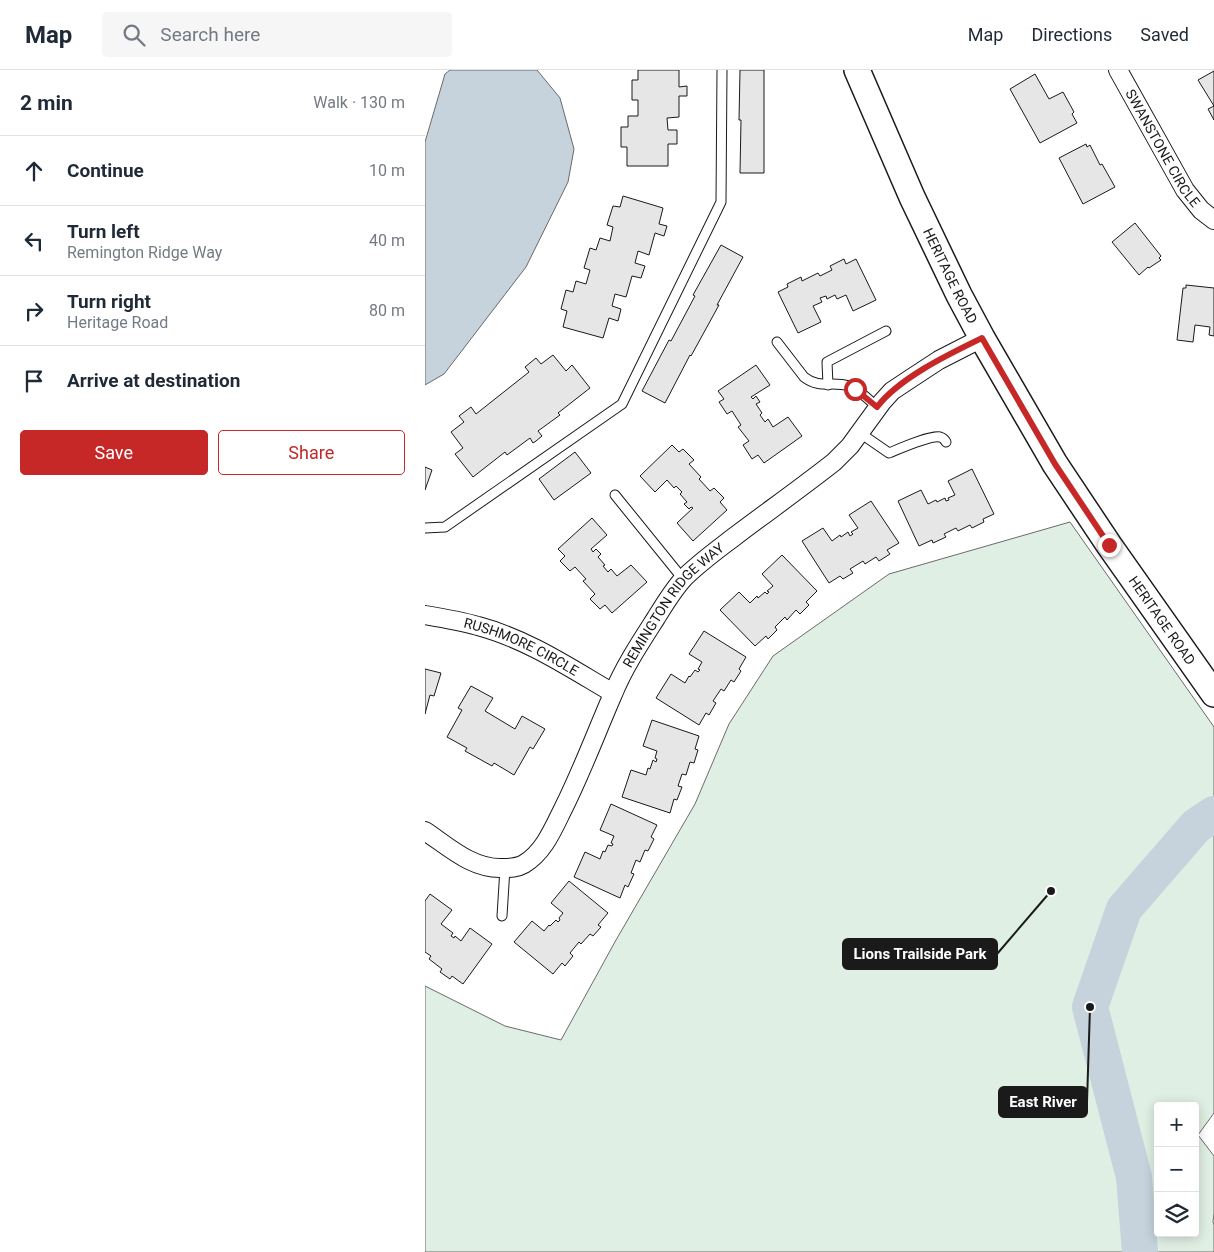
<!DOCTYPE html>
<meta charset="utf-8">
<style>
:root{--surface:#fff;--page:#f6f6f7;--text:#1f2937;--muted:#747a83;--line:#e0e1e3;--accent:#c62828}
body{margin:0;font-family:Roboto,sans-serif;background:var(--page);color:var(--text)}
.controls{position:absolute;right:15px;bottom:15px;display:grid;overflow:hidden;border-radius:5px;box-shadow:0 2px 12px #0003}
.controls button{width:45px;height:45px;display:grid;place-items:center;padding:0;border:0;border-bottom:1px solid var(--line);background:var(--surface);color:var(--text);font:25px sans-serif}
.stop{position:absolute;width:15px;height:15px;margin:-11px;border:4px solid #c62828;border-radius:50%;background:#fff}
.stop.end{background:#c62828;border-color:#fff;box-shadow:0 1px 5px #0008}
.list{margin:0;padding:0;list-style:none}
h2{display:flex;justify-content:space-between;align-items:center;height:65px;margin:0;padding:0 20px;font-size:21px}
h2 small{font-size:16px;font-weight:400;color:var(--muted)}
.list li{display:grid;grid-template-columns:32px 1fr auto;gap:15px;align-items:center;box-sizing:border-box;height:70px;padding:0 20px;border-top:1px solid var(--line)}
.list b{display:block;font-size:19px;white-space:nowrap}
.list p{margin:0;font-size:16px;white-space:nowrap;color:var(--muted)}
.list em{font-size:16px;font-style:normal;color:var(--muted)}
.actions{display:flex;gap:10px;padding:15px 20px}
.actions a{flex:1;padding:11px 0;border:1px solid var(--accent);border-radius:5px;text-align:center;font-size:18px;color:var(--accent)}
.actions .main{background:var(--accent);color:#fff}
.icon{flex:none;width:28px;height:28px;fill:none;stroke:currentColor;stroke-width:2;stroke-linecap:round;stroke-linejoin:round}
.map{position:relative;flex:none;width:789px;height:1182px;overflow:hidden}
header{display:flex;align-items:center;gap:30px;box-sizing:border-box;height:70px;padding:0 25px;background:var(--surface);border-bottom:1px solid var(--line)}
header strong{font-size:24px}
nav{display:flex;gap:28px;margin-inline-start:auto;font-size:18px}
.search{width:350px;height:45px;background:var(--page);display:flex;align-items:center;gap:12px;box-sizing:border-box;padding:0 18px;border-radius:5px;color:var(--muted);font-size:19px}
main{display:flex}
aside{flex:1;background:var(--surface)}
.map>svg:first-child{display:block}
.green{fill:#e0efe3;stroke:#6a6a6a;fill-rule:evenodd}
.water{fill:#c6d2dc;stroke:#6a6a6a}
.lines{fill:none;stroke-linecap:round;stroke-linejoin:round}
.river{stroke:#c6d2dc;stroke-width:36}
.building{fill:#e6e6e6;stroke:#1a1a1a}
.lane-casing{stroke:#1a1a1a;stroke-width:11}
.street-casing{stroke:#1a1a1a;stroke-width:20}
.secondary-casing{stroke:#1a1a1a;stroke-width:28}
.lane{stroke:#fff;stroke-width:9}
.street{stroke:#fff;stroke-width:18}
.secondary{stroke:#fff;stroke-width:25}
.route{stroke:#c62828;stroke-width:6}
.labels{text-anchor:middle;stroke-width:4;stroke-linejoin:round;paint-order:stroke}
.street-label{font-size:14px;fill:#1a1a1a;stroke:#fff}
.leader{fill:none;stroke:#1a1a1a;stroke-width:2}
.callout-dot{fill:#1a1a1a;stroke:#fff;stroke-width:2}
.callout{fill:#1a1a1a;stroke:#1a1a1a;stroke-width:2}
.callout-label{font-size:15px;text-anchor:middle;font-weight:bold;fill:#fff}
</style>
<header>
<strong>Map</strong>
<div class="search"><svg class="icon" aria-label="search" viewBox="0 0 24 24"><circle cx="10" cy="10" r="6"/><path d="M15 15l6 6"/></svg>Search here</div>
<nav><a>Map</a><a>Directions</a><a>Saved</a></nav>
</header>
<main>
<aside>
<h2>2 min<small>Walk · 130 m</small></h2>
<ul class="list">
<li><svg class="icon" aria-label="ahead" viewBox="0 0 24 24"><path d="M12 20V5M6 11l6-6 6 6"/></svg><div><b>Continue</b></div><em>10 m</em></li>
<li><svg class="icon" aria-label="left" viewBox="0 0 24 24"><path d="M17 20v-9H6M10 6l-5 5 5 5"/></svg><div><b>Turn left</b><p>Remington Ridge Way</p></div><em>40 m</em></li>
<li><svg class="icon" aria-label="right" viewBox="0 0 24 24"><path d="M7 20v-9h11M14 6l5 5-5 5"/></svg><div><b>Turn right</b><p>Heritage Road</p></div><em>80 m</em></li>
<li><svg class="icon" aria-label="arrive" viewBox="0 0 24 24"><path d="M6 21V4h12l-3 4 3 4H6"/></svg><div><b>Arrive at destination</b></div></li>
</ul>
<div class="actions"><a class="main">Save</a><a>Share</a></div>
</aside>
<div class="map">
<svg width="789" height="1182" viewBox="0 0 789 1182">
<rect width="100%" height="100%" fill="#fff"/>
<path class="green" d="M645,452L789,657V1043L773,1065L789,1086V1143L788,1152L789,1155V1182H0V916L80,956L136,970L191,870L270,734L304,654L348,586L464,504ZM733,1036H770V1163H733Z"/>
<path class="water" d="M25,0H112L135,28L149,79L143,112L101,197L19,304L0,315V72L20,4Z"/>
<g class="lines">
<path class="river" d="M715,1182L709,1107L665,937L699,839L771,756L789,744"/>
</g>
<g class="building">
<path d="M213,0H254V17L262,16V26H254V47L242,48L243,60H252V74H243V96H202V77H196V57H203V46H213V30H207V10H213Z"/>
<path d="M315,0H339V103H315L316,50H314Z"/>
<path d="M789,1V50L783,39L789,36L773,10Z"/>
<path d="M610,4L624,29L638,22L649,42L647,44L652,53L615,73L585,19Z"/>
<path d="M661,74L662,77L665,75L675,95L677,94L690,117L658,134L634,88Z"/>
<path d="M198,126L238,138L234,154L242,156L239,166L230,163L224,185L213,181L210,193L220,196L216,208L207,206L201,227L190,224L187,236L196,239L193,251L184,248L178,268L138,257L142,241L136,239L141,220L148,222L151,211L161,214L165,200L159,198L165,178L171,180L175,168L185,171L188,157L182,155L188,136L195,137Z"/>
<path d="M710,153L736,186L734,188L736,190L724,198L723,197L714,205L687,172Z"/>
<path d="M296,175L318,187L292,235H294L266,286L265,285L240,333L217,321L244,270L246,271L270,226L268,225Z"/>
<path d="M419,189L421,194L431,189L451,230L428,241L421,225L412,229L410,225L402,229L401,226L395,228L397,232L388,236L396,252L373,263L353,222L363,217L362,214L376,207L377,211L393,203L395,206L407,200L405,196Z"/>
<path d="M761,215L789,218V266L784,265L785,257L770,255L768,272L752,270L758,218H761Z"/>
<path d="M128,285L141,301L147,295L165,318L133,343L135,345L113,361L117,366L111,371L108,373L105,368L82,385L80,382L48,407L30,384L38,378L26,362L39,352L34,346L46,337L51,344L104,302L100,297L111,288L116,294Z"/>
<path d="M331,295L345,315L326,327L328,329L331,326L335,332L331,334L337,343L335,345L340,352L343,349L348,357L363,347L377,366L339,393L333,385L327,389L318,375L324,371L313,357L316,355L307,341L302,344L294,332L299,329L293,321Z"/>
<path d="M247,375L254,382L258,379L269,390L264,394L276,407L274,409L285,421L289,418L299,428L295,432L302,440L268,471L252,453L268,438L266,437L264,439L259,434L262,432L255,424L257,422L251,416L249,418L242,410L230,422L215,406Z"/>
<path d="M150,382L166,403L129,430L114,409Z"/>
<path d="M0,397L7,400L0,420Z"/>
<path d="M547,399L569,444L558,449L559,452L547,458L545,455L533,461L531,458L519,464L521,467L508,473L507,470L494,476L473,431L496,420L503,434L511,430L512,432L520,428L521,431L524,430L523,428L530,425L523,411Z"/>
<path d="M446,431L474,473L462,480L465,484L454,491L451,487L440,494L438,491L425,499L428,503L418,509L415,506L404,513L377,471L398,458L407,471L415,465L416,467L423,462L425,466L428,464L426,462L433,458L424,445Z"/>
<path d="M167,448L182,465L166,479L168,482L171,479L176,484L173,487L180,495L178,496L183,502L186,499L192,506L206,495L222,512L187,543L180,535L175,539L165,529L170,524L158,511L161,509L150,497L145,501L135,491L140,486L133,479Z"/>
<path d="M357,485L392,521L381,532L384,535L375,544L371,540L362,550L360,547L350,557L352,560L343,569L341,566L330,576L295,540L314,522L325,533L332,526L333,528L340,522L342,524L344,522L342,521L348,516L337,504Z"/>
<path d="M279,561L321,587L314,599L316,601L309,612L306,610L299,621L296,619L288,631L291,633L284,645L281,643L274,655L231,628L246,604L260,613L264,606L265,607L270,600L273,602L275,600L273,599L277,592L264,584Z"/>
<path d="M0,599L16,603L9,626L5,625L0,644Z"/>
<path d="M46,616L68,628L60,641L90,659L97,646L120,659L108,679L105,677L89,705L69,693L67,696L40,681L42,678L22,667L37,640L33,638Z"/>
<path d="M227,650L274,666L270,679L273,680L269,693L265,692L261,705L257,704L253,716L257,717L252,730L249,729L245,743L197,727L206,700L221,705L223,698L225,699L228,690L231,692L232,689L230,688L232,681L218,676Z"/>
<path d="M186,734L232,755L226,767L229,769L223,781L220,780L215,792L211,790L206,803L209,804L203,817L200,815L195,828L149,807L160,782L175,789L178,781L180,782L183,775L187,776L188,774L186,773L189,766L175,760Z"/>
<path d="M144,811L183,843L173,855L176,857L168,866L165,864L156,874L154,872L145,883L148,886L140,896L137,893L128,904L89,872L107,851L119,861L124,855L125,856L131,850L133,852L135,850L134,848L138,843L126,833Z"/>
<path d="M5,824L27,840L16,854L28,863L26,866L29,868L30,866L36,871L45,858L67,874L38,914L27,906L25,909L15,902L17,899L4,889L6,886L0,882V831Z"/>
</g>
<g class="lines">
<g class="lane-casing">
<g id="lane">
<path d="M352,272L379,307C394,319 408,311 424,316C435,320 444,330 452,337"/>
<path d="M403,315L402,292L461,261"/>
<path d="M435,363L464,383C474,379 505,365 515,367C519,368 519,369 521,372"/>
<path d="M190,425L258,509"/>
<path d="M0,458L20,457L197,334L296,132L297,0"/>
<path d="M77,846L80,798"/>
</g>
</g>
<g class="street-casing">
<g id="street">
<path id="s1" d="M693,0L760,120L776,140L789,150"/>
<path id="s2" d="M0,545C18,548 36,551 53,556C102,569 145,598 188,623"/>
<path id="s3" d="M0,761C24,777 47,799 77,798C85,798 92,798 99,794C119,782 128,759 138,739C157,701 171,663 188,624C199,597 215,573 231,548C239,535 248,520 259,508C274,493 292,480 309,467C342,442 376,418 409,392L425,376L457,332L467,321L482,311L514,290L557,268"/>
</g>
</g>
<g class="secondary-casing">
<g id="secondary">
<path id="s4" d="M432,0L487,127L534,225L557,268L630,394L684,475L789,624"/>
</g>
</g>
<use href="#lane" class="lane"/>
<use href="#street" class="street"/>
<use href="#secondary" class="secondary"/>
</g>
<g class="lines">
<path class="route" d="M430,319L452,337C474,308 524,284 557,268L630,394L684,475"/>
</g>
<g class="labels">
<g class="street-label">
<text dy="5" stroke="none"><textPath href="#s1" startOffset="90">SWANSTONE CIRCLE</textPath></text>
<text dy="5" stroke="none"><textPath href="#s4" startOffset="226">HERITAGE ROAD</textPath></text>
<text dy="5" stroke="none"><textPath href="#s3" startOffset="412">REMINGTON RIDGE WAY</textPath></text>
<text dy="5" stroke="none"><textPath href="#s4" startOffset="631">HERITAGE ROAD</textPath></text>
<text dy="5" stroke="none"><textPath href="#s2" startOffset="102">RUSHMORE CIRCLE</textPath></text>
</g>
</g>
<path class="leader" d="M626 821L572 884M665 937L662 1032"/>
<g class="callout-dot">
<circle cx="626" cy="821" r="5"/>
<circle cx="665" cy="937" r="5"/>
</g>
<g class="callout">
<rect x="418" y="869" width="154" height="30" rx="5"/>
<rect x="574" y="1017" width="88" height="30" rx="5"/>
</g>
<g class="callout-label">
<text x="495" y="889">Lions Trailside Park</text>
<text x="618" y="1037">East River</text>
</g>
</svg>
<div class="controls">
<button>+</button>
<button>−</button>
<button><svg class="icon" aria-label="layers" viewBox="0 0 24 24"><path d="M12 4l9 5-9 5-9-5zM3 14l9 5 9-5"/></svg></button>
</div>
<div class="stop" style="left:430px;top:319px"></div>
<div class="stop end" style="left:684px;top:475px"></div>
</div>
</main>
